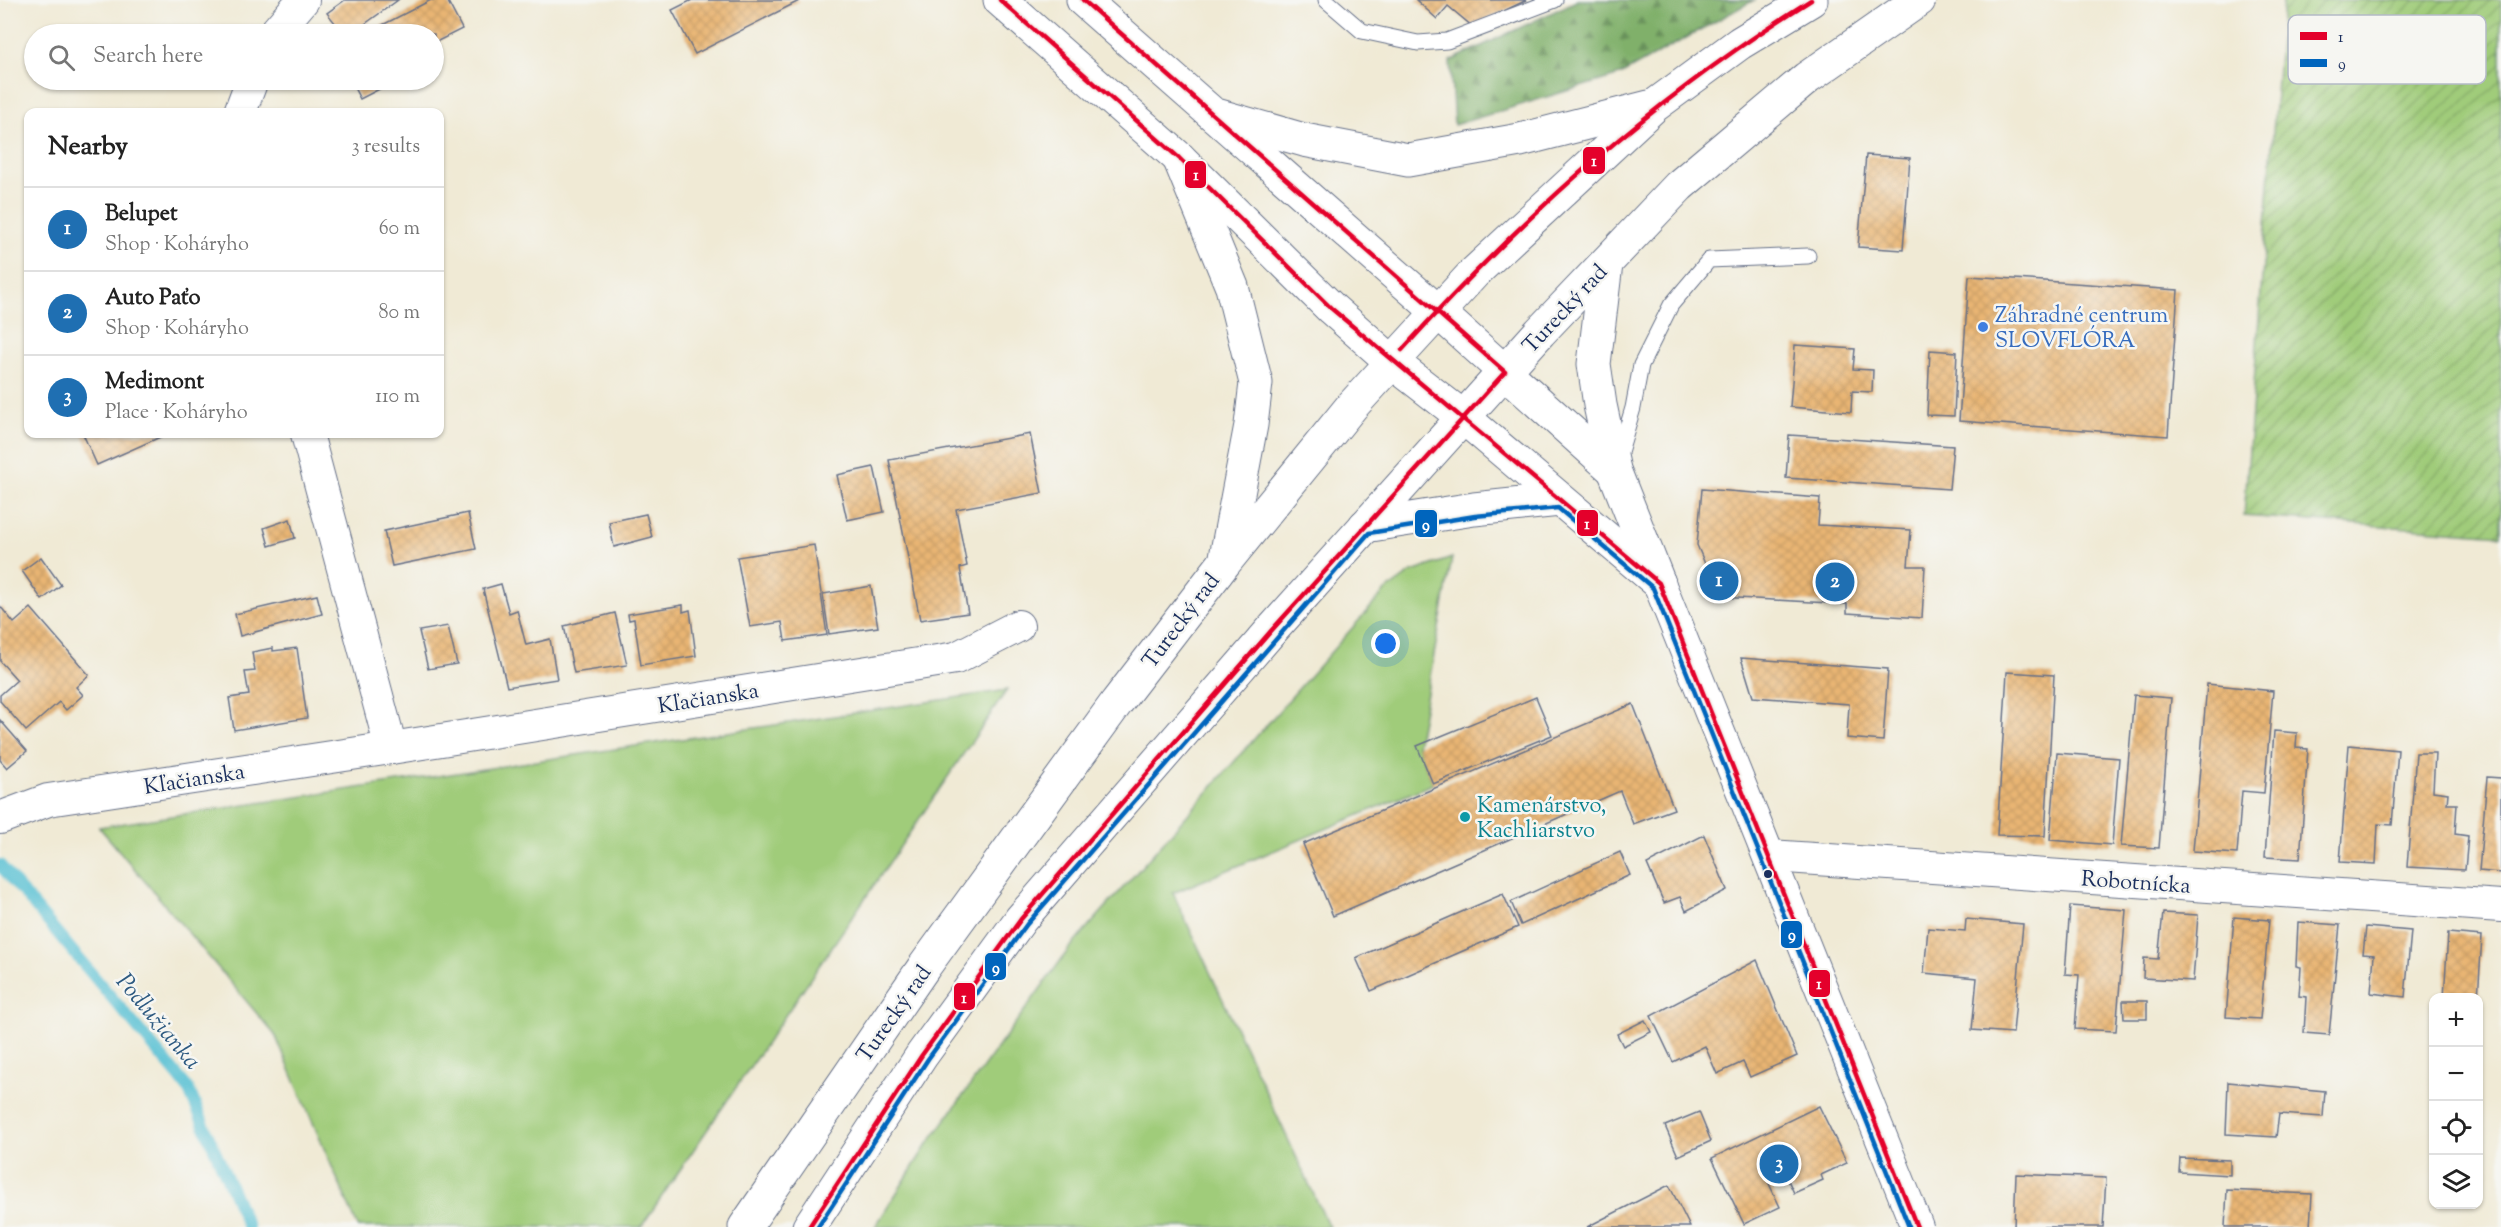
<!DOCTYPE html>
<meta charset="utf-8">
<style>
:root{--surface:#fff;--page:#f6f6f6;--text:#222;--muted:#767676;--line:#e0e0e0;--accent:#1f6fb2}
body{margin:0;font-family:"Sorts Mill Goudy",serif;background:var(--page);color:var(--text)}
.controls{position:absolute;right:18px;bottom:18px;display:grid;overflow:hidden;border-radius:12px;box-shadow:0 2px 4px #0004}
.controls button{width:54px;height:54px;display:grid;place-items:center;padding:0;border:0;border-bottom:2px solid var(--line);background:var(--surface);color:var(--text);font:30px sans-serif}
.you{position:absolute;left:1386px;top:644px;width:21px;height:21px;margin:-15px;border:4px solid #fff;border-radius:50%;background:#1a73e8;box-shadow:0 0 0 9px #1a73e833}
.badge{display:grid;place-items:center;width:39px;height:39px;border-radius:50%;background:var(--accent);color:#fff;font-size:20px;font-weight:700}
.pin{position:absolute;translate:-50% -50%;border:3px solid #fff;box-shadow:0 2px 6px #0006}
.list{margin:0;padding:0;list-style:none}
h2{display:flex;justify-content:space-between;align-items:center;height:78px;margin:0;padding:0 24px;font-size:26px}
h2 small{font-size:20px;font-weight:400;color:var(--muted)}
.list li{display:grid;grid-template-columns:39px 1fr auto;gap:18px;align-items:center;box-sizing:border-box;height:84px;padding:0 24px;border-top:2px solid var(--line)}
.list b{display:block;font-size:22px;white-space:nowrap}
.list p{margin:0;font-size:20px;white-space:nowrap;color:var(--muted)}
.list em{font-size:20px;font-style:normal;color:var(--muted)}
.icon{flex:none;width:33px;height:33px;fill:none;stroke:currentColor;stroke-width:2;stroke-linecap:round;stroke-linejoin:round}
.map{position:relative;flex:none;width:2501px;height:1227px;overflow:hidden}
.search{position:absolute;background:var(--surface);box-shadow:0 2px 4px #0004;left:24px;top:24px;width:420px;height:66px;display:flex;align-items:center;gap:15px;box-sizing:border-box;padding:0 21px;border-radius:33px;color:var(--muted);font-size:22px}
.panel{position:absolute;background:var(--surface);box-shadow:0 2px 4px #0004;left:24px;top:108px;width:420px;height:330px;border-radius:12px}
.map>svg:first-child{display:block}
.grass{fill:#a0cc7a;stroke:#5e7e6c;stroke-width:1.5}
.forest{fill:url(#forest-firs);stroke:#4e7064;stroke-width:1.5}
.garden{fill:url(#garden-furrows);stroke:#5e7e6c;stroke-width:1.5}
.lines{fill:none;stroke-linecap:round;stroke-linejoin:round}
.stream{stroke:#56c0d3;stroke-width:12}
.building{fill:url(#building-cross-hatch)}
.lane-casing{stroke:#667088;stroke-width:17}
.street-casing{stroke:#667088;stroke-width:34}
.secondary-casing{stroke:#667088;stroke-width:35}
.primary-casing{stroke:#667088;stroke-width:35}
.lane{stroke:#fff;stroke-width:15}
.street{stroke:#fff;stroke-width:32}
.secondary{stroke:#fff;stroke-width:33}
.primary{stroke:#fff;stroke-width:33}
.bus-1-casing{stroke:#f6f6f2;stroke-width:9}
.bus-2-casing{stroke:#f6f6f2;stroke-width:9}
.bus-1{stroke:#e4002b;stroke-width:4.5}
.bus-2{stroke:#0065bd;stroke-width:4.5}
.shop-dot{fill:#3f7fe0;stroke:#f6f6f2;stroke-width:2}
.culture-dot{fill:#0f9aa8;stroke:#f6f6f2;stroke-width:2}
.bus-dot{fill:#1b2f5e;stroke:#f6f6f2;stroke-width:2}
.labels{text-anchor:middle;stroke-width:5;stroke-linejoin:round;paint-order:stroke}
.street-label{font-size:22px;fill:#1b2f5e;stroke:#f6f6f2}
.shop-label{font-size:22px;fill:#366cbe;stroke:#f6f6f2;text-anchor:start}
.culture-label{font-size:22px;fill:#0d838f;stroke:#f6f6f2;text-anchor:start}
.water-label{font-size:24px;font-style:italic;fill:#2d5a81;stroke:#f6f6f2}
.key{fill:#f6f6f2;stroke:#b4bac6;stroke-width:1.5}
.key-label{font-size:16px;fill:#1b2f5e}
.line-badge{stroke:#f6f6f2;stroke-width:2}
.badge-label{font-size:16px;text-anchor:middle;font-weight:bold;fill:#fff}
</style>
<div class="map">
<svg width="2501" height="1227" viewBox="0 0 2501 1227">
<defs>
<pattern id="forest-firs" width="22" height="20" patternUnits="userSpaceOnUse" patternTransform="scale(1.5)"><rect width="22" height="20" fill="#80b06a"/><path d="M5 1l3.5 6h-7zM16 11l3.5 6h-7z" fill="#68905a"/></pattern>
<pattern id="garden-furrows" width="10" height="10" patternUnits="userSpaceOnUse" patternTransform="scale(1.5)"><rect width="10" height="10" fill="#a0cc7a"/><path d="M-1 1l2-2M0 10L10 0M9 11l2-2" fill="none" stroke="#82a667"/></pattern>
<pattern id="building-cross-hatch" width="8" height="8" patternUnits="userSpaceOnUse" patternTransform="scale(1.5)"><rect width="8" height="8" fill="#e9b573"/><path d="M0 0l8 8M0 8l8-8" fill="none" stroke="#c79c66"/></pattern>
</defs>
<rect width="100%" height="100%" fill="#f6f6f2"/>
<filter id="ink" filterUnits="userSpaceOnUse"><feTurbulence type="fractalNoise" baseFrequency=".0167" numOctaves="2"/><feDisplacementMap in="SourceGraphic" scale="12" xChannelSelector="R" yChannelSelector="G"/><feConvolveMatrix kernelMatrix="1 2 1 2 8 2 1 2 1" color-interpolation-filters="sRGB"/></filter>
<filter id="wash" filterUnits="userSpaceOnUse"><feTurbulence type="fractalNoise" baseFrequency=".008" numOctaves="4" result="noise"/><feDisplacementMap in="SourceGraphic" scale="24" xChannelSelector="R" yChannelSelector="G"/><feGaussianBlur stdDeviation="1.35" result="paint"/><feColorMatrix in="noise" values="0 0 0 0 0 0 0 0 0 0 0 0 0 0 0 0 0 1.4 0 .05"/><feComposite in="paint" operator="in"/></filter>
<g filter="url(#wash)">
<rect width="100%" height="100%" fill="#f0ead5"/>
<g class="grass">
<path d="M1452,558L1417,746L1433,784L1173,893L1329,1227H875L925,1148L1069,949L1384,592L1412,572Z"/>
<path d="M1007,690L641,1227H358L275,1035L99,827Z"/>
</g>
<path class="forest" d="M1578,0H1754L1620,75L1454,125L1450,61Z"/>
<path class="garden" d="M2283,0H2501V535L2244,516Z"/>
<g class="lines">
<path class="stream" d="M0,865L188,1088L248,1227"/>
</g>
<g id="blocks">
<g class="building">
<path d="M345,0H398L351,34H344L327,13Z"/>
<path d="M431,0H447L462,29L434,43V34H365Z"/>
<path d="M692,0H801L695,54L672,10Z"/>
<path d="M1416,0H1527L1472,26L1448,6L1437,19Z"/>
<path d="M350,80H397L360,99Z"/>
<path d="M397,80H416L402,87Z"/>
<path d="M1866,155L1910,158L1903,250L1858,247Z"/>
<path d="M1969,276L2178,290L2168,436L1959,421Z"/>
<path d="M1795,345L1855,349L1853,369L1873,370L1872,392L1852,391L1851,412L1790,407Z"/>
<path d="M1930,350L1957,352L1954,416L1927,415Z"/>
<path d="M83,434H167L97,465Z"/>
<path d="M1030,434L1042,493L956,509L967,566L960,568L968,613L920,620L889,460Z"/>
<path d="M1789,435L1953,446L1949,489L1786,478Z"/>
<path d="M874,467L884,512L847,520L837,475Z"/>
<path d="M1702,489L1820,498L1818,525L1911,530L1908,566H1925L1922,618L1847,613V604L1719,597L1697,545Z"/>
<path d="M468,513L476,549L392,566L384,531Z"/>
<path d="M646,514L652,537L614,547L609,522Z"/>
<path d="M290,519L295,538L269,546L264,528Z"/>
<path d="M814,545L827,635L785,641L782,622L750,627L737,557Z"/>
<path d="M41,557L61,585L42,600L22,571Z"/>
<path d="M501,584L509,613L517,610L526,645L550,639L557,679L507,687L483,589Z"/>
<path d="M871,586L878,627L829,634L823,594Z"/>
<path d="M317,595L322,614L240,636L235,614Z"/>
<path d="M683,605V612L690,610L696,656L641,665L634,619L629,620L628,614Z"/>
<path d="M0,606L14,623L31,608L89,675L76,687L83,695L66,710L59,702L26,731L0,701V695L17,680L0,661Z"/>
<path d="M615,613L627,665L574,673L564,626Z"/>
<path d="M448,626L457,664L428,669L419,631Z"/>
<path d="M273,648V651L297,648L307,718L234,730L229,698L249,695L245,672L255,671L252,652Z"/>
<path d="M1741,658L1888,669L1883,741L1847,738L1849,704L1753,697Z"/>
<path d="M2007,672L2054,675L2045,836L1997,835Z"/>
<path d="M2207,684L2273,691L2264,793L2242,791L2237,854L2193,851Z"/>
<path d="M2134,695L2171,698L2159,848L2121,846Z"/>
<path d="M1536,697L1552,735L1433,784L1417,746Z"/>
<path d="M1633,704L1674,809L1633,824L1620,791L1333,916L1303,844Z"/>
<path d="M0,720L27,751L7,768L0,760Z"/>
<path d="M2274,731L2297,733L2296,748L2308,749L2300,859L2265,857Z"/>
<path d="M2349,745L2398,750L2392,825L2378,824L2376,864L2340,862Z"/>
<path d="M2057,753L2119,758L2112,845L2050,840Z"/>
<path d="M2416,753H2435L2433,791L2448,793L2447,804H2457L2455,834L2468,836L2465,870L2407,867Z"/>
<path d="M2487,777L2501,778V873L2479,871Z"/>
<path d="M1704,835L1727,890L1686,911L1680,897L1664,903L1647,864Z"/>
<path d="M1620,852L1630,875L1521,925L1511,902Z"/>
<path d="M1503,894L1518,927L1371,991L1356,958Z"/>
<path d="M2070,906L2126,910L2116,1031L2075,1029L2079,975L2065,974Z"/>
<path d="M2163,913L2198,915L2193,981L2143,978L2144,958L2158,959Z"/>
<path d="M2234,917L2269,920L2260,1019L2226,1017Z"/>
<path d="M1966,919L2023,924L2013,1033L1972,1030L1977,978L1924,973L1928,928L1965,931Z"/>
<path d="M2298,922L2340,925L2329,1035L2304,1033L2306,997L2299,996L2301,967L2296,966Z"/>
<path d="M2366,927L2411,931L2405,997L2371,993L2374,955L2363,954Z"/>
<path d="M2448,933L2482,936L2478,998H2444Z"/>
<path d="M1757,960L1797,1056L1750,1077L1743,1062L1717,1074L1705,1046L1673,1062L1651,1016Z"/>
<path d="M2123,1001H2147V1019H2124Z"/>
<path d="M1645,1020L1651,1032L1623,1046L1617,1034Z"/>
<path d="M2228,1082L2325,1091L2323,1117L2279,1114L2276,1137L2226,1134Z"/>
<path d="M1819,1106L1847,1163L1821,1175L1823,1180L1794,1193L1781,1165L1764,1173L1780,1207L1744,1224L1712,1158Z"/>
<path d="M1699,1112L1711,1141L1678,1156L1665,1126Z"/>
<path d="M2180,1158L2230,1160V1175L2179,1172Z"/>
<path d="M2016,1174L2106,1178L2103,1227H2014Z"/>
<path d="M1669,1185L1690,1227H1587Z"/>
<path d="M2227,1190L2312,1194L2310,1227H2225Z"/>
</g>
</g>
</g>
<g filter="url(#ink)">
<use href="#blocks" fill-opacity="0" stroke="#667088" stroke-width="1.5"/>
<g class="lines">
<g class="lane-casing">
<g id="lane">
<path d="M1326,0L1362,31L1418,43L1447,41L1555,0"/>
<path d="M1619,455L1633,408L1641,365L1671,305L1709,260L1808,256"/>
</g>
</g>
<g class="street-casing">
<g id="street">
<path d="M274,34L303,0"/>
<path d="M240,112L252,80"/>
<path d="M307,434L391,748"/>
<path d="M1659,583L1917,1227"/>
<path d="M0,818L48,800L391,748L956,658L1018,626"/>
<path d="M1770,856L2501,906"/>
</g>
</g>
<g class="secondary-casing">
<g id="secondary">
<path d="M1000,0L1179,158L1332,309L1392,362"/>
<path d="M1083,0L1437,311"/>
</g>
</g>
<g class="primary-casing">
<g id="primary">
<path d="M1213,114L1304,140L1408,160L1520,140L1649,107"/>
<path d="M1179,158L1232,287L1256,383L1251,425L1226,557"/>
<path d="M1606,264L1594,364L1600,405L1614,470L1658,581"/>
<path d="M1437,311L1614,470"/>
<path d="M1392,362L1463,417L1659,583"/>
<path d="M1365,526L1474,509L1560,500"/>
<path d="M745,1227L924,967L1117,702L1225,562L1352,406L1474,273L1654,106L1740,43L1811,0"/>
<path d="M809,1227L922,1055L1021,919L1271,631L1540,332L1679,186L1807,78L1919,0"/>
</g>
</g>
<use href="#lane" class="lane"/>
<use href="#street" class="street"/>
<use href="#secondary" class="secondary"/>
<use href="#primary" class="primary"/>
<g class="bus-1-casing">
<g id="bus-1">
<path d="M1000,0L1179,158L1332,309L1659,583L1917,1227"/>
<path d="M1402,350C1527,212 1653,99 1811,0"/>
<path d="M809,1227L922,1055L1021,919L1271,631L1505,372L1083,0"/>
</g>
</g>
<g class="bus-2-casing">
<path id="bus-2" d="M818,1227L928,1059L1027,924L1369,533L1475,516L1558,508L1653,588L1909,1227"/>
</g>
<use href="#bus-1" class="bus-1"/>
<use href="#bus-2" class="bus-2"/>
</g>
</g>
<circle class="shop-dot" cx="1983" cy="327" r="6"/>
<circle class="culture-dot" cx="1465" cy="817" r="6"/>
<circle class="bus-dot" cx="1768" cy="874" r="5"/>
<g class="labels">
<g class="street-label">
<text transform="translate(1564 308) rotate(-47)" y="8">Turecký rad</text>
<text transform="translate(1180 620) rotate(-53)" y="8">Turecký rad</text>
<text transform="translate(708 697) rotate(-9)" y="8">Kľačianska</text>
<text transform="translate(194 778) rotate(-9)" y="8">Kľačianska</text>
<text transform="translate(2136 881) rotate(4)" y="8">Robotnícka</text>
<text transform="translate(893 1013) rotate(-55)" y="8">Turecký rad</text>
</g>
<g class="shop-label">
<text x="1995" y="322">Záhradné centrum<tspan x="1995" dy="25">SLOVFLÓRA</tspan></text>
</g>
<g class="culture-label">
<text x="1477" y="812">Kamenárstvo,<tspan x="1477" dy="25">Kachliarstvo</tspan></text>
</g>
<g class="water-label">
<text transform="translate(159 1021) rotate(50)" y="8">Podlužianka</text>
</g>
</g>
<rect x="2288" y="15" width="198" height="69" rx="9" class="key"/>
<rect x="2300" y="32" width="27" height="8" fill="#e4002b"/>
<rect x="2300" y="59" width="27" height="8" fill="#0065bd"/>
<g class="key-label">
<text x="2338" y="42">1</text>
<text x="2338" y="69">9</text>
</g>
<g class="line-badge">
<rect x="1582" y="146" width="24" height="29" rx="6" fill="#e4002b"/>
<rect x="1184" y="160" width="23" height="29" rx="6" fill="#e4002b"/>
<rect x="1576" y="509" width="23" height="28" rx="6" fill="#e4002b"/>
<rect x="1414" y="509" width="24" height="29" rx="6" fill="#0065bd"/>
<rect x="1780" y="920" width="23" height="29" rx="6" fill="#0065bd"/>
<rect x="984" y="952" width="23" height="29" rx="6" fill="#0065bd"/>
<rect x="1808" y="969" width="23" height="29" rx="6" fill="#e4002b"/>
<rect x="953" y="982" width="23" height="29" rx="6" fill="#e4002b"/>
</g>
<g class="badge-label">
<text x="1594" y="166">1</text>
<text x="1196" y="180">1</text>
<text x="1587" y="529">1</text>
<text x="1426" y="530">9</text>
<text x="1792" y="940">9</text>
<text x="996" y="973">9</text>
<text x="1819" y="989">1</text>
<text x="964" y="1003">1</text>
</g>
</svg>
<div class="controls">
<button>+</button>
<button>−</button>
<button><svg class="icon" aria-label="locate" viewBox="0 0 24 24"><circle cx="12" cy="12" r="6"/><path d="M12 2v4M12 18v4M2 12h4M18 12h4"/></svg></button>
<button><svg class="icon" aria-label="layers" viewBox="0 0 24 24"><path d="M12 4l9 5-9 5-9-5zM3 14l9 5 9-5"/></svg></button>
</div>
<div class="you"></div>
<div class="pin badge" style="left:1719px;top:581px">1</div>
<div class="pin badge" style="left:1835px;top:582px">2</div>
<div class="pin badge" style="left:1779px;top:1164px">3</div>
<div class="search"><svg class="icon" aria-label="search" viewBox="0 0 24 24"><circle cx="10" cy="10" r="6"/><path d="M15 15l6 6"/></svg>Search here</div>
<section class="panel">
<h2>Nearby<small>3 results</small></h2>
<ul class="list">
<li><span class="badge">1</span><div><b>Belupet</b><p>Shop · Koháryho</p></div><em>60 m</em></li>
<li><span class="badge">2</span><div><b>Auto Paťo</b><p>Shop · Koháryho</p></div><em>80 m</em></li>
<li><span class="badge">3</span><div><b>Medimont</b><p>Place · Koháryho</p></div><em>110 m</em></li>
</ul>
</section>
</div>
